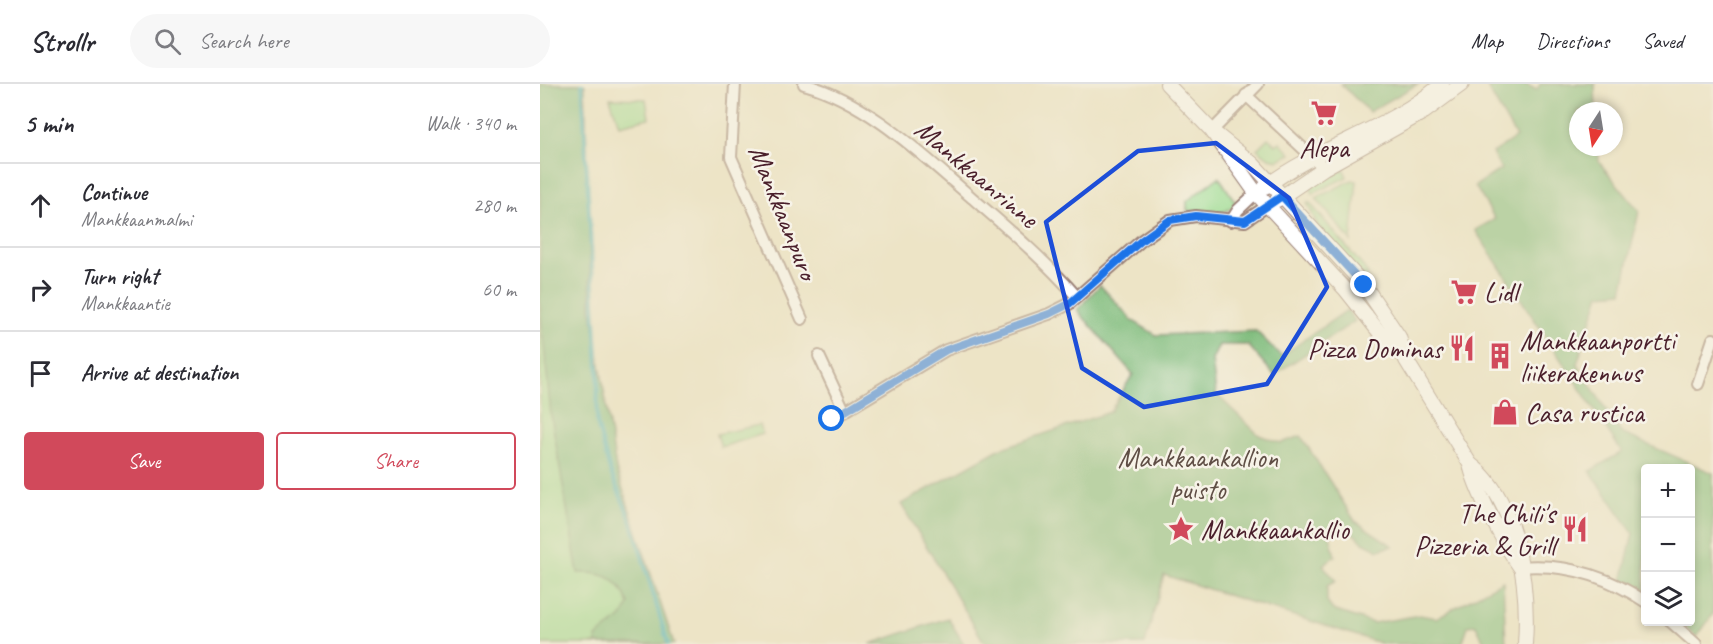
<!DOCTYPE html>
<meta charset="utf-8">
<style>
:root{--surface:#fff;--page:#f7f7f7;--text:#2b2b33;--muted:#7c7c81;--line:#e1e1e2;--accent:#d1495b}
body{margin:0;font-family:Caveat,sans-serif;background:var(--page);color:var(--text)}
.controls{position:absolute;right:18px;bottom:18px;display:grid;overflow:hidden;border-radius:6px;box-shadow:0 3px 9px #0003}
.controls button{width:54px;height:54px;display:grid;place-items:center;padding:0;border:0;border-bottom:2px solid var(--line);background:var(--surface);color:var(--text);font:30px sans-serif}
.compass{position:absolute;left:1029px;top:18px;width:54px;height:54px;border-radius:50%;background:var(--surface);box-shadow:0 3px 9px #0003;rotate:192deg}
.stop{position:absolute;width:18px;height:18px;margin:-14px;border:4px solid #1a73e8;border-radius:50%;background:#fff}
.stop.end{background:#1a73e8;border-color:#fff;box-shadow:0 2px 6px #0008}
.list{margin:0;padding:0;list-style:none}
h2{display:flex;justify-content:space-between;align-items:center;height:78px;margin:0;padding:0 24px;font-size:26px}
h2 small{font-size:20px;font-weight:400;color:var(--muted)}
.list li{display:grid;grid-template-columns:39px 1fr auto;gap:18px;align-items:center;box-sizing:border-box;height:84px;padding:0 24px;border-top:2px solid var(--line)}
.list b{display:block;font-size:22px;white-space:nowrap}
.list p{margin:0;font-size:20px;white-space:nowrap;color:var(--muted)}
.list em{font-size:20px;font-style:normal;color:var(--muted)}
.actions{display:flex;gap:12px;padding:18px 24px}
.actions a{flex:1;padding:14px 0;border:2px solid var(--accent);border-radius:6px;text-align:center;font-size:21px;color:var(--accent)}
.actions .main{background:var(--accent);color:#fff}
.icon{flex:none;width:33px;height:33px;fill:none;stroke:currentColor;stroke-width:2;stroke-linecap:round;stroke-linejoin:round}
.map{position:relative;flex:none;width:1173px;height:560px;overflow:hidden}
header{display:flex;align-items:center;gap:36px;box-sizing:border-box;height:84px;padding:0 30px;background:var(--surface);border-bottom:2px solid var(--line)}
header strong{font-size:28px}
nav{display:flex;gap:33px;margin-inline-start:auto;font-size:21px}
.search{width:420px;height:54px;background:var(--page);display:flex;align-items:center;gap:15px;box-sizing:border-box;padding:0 21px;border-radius:33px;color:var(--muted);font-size:22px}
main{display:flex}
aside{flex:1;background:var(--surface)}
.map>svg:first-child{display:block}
.green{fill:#9ddc92;stroke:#747e5e;stroke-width:1.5}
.forest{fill:#7ebc7c;stroke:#646e54;stroke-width:1.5}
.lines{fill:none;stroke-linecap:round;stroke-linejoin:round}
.stream{stroke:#39abb4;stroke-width:4}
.minor-casing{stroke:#9c8278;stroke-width:14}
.secondary-casing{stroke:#9c8278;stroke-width:16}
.minor{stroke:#fff;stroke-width:10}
.secondary{stroke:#fff;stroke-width:14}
.route{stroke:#1a73e8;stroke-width:8}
.marked{fill:none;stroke:#1d4ed8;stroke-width:4.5;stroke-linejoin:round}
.labels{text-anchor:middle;stroke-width:5;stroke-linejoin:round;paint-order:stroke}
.poi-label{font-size:28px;fill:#4a1f2b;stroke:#f7f3e8;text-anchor:start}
.street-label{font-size:28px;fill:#4a1f2b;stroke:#f7f3e8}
.park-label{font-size:28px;fill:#5f4e45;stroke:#f7f3e8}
</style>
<header>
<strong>Strollr</strong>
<div class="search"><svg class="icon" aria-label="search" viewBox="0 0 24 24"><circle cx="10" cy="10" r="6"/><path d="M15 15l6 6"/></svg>Search here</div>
<nav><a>Map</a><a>Directions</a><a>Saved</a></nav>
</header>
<main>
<aside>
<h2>5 min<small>Walk · 340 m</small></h2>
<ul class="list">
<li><svg class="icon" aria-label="ahead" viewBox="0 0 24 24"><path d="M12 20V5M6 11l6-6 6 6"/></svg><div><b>Continue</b><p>Mankkaanmalmi</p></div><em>280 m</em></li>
<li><svg class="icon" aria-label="right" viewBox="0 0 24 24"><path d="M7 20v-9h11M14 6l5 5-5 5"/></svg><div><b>Turn right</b><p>Mankkaantie</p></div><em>60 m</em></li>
<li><svg class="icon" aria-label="arrive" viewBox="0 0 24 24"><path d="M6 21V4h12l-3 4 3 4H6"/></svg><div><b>Arrive at destination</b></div></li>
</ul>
<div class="actions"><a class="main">Save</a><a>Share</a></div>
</aside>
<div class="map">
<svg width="1173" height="560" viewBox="0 0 1173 560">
<rect width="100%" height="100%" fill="#f7f3e8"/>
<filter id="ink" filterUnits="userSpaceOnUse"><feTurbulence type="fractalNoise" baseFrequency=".0167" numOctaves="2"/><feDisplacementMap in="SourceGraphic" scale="12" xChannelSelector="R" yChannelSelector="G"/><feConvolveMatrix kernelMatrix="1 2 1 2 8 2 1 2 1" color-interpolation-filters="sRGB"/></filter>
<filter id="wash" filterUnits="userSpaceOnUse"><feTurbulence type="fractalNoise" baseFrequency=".008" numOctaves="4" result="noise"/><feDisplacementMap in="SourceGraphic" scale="24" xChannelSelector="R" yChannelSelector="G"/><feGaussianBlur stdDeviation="1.35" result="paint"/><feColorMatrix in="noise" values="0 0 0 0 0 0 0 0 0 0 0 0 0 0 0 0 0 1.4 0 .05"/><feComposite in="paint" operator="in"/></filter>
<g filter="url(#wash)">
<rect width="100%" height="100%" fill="#ede4c6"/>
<g class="green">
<path d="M0,0H45L51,223L76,385L134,560H0Z"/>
<path d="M70,14L106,15L109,34L79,41Z"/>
<path d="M728,54L736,61L740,58L751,70L738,76L729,74L717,65Z"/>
<path d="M804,86L807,93L772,110L771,104C779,92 791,90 804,86Z"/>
<path d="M679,93L696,119C686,133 662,132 647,126V117Z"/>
<path d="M812,96L817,97L811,157L776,114Z"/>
<path d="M767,119H770L825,185L828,190L826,196L781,149Z"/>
<path d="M219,341L223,350L181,363L177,350Z"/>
</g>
<g class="forest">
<path d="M0,0H45L51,223L76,385L134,560H57L56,553L82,533L89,520C78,493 65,488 38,489L11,331L0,222Z"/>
<path d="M801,0H878L829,28Z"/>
<path d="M948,0H985L997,6L1000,0H1055L1056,27H1038V63H1058L1059,78L1099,127L1082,208L1060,210L1037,280L1081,349L1173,389V530L1157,553L1138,538H1150V384H1106L1105,513L1082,498L1093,449L1050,387L1082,368L935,146L955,135L935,102L961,85L952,69L976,53L948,5Z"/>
<path d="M560,201L593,237L616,251L716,247L741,272L807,226L815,237L734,291L708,261H679L672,276L676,310L719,351L741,359L761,352L815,437L853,462L839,466L823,458L801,439L790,452L795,472L783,481L796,497L787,502V518L793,526L833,539L880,531L896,534L963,497L966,560H945L936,541L928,542L922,560H843L624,491L605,560H445L361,420L459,365L570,328L593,290L537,226Z"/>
<path d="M408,534L424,560H330Z"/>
</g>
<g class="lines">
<path class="stream" d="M42,0L58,289L57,339L70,387L92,439L128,560"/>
</g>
</g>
<g filter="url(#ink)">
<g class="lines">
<g class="minor-casing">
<g id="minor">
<path d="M195,0L191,73L262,235"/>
<path d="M264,0C328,18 381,70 430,112C467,144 505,176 537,213"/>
<path d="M706,11L784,84"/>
<path d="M672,47L718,0"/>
<path d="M691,137L698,126L716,109"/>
<path d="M279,272L305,328"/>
<path d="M1158,300L1173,255"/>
<path d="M292,335L406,266L509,230L529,220L602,156L630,136L656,132L705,137L727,122"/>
<path d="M980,483C1026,479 1067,492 1106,518"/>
<path d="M1131,538L1156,560"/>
</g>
</g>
<g class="secondary-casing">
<g id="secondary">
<path d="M627,0L672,47L716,109L805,205L848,259L864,272"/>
<path d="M672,47L713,80L824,201L859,253L866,276L930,380C935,405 964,460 980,483"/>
<path d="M725,103C779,62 850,45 902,0"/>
<path d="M737,116L784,84L884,28L922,0"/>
<path d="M930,380C978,415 989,504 985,560"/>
</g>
</g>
<use href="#minor" class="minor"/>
<use href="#secondary" class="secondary"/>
</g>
</g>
<g class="lines" filter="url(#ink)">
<path class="route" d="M292,335L406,266L509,230L529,220L602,156L630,136L656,132L705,137L742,112L824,201"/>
</g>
<path d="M0 0H1173V560H0ZM676,59L749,114L787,203L727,300L604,323L542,284L506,138L598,67Z" fill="#ede4c6" fill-opacity=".55" fill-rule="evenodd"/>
<path class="marked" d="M676,59L749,114L787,203L727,300L604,323L542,284L506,138L598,67Z"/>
<defs>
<g id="supermarket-bare" transform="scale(2.07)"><path d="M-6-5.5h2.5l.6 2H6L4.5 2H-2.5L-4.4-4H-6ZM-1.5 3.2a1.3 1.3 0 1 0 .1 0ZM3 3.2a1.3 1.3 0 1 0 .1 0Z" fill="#d1495b" stroke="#f7f3e8" stroke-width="2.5" paint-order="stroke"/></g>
<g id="restaurant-bare" transform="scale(2.07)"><path d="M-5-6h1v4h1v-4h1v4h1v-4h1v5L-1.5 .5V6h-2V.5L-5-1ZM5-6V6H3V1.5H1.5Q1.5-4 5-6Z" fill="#d1495b" stroke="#f7f3e8" stroke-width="2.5" paint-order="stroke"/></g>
<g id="building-bare" transform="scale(2.07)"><path d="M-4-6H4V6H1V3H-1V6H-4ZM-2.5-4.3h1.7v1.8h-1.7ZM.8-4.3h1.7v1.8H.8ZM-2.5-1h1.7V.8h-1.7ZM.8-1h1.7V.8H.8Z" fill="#d1495b" stroke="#f7f3e8" stroke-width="2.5" paint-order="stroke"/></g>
<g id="shop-bare" transform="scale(2.07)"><path d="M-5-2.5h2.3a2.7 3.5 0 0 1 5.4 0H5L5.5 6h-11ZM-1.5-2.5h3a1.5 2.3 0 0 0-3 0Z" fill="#d1495b" stroke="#f7f3e8" stroke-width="2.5" paint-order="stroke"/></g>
<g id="sight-bare" transform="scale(2.07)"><path d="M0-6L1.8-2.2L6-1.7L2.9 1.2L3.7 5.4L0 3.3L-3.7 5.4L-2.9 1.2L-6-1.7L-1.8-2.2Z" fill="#d1495b" stroke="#f7f3e8" stroke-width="2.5" paint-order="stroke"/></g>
</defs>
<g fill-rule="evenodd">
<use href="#supermarket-bare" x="784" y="29"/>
<use href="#supermarket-bare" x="924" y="208"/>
<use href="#restaurant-bare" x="922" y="264"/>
<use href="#building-bare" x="960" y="272"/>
<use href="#shop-bare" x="965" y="328"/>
<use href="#sight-bare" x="641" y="445"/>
<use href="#restaurant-bare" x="1035" y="445"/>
</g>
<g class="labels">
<g class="poi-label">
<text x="784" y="73" text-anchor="middle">Alepa</text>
<text x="944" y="218">Lidl</text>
<text x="980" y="266">Mankkaanportti<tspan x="980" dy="32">liikerakennus</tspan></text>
<text x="902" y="274" text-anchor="end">Pizza Dominas</text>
<text x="985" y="338">Casa rustica</text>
<text x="1015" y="439" text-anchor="end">The Chili's<tspan x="1015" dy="32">Pizzeria &amp; Grill</tspan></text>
<text x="661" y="455">Mankkaankallio</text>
</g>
<g class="street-label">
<text transform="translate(437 89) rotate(40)" y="10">Mankkaanrinne</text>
<text transform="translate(244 128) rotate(68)" y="10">Mankkaanpuro</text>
</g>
<g class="park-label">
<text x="658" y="383">Mankkaankallion<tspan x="658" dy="32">puisto</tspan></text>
</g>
</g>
</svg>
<div class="controls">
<button>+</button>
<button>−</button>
<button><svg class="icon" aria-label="layers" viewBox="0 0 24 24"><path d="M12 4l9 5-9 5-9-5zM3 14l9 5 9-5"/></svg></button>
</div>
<svg class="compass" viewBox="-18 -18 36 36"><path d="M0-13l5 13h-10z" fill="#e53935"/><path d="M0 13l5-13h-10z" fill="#7c7c81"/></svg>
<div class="stop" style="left:292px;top:335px"></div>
<div class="stop end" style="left:824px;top:201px"></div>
</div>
</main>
